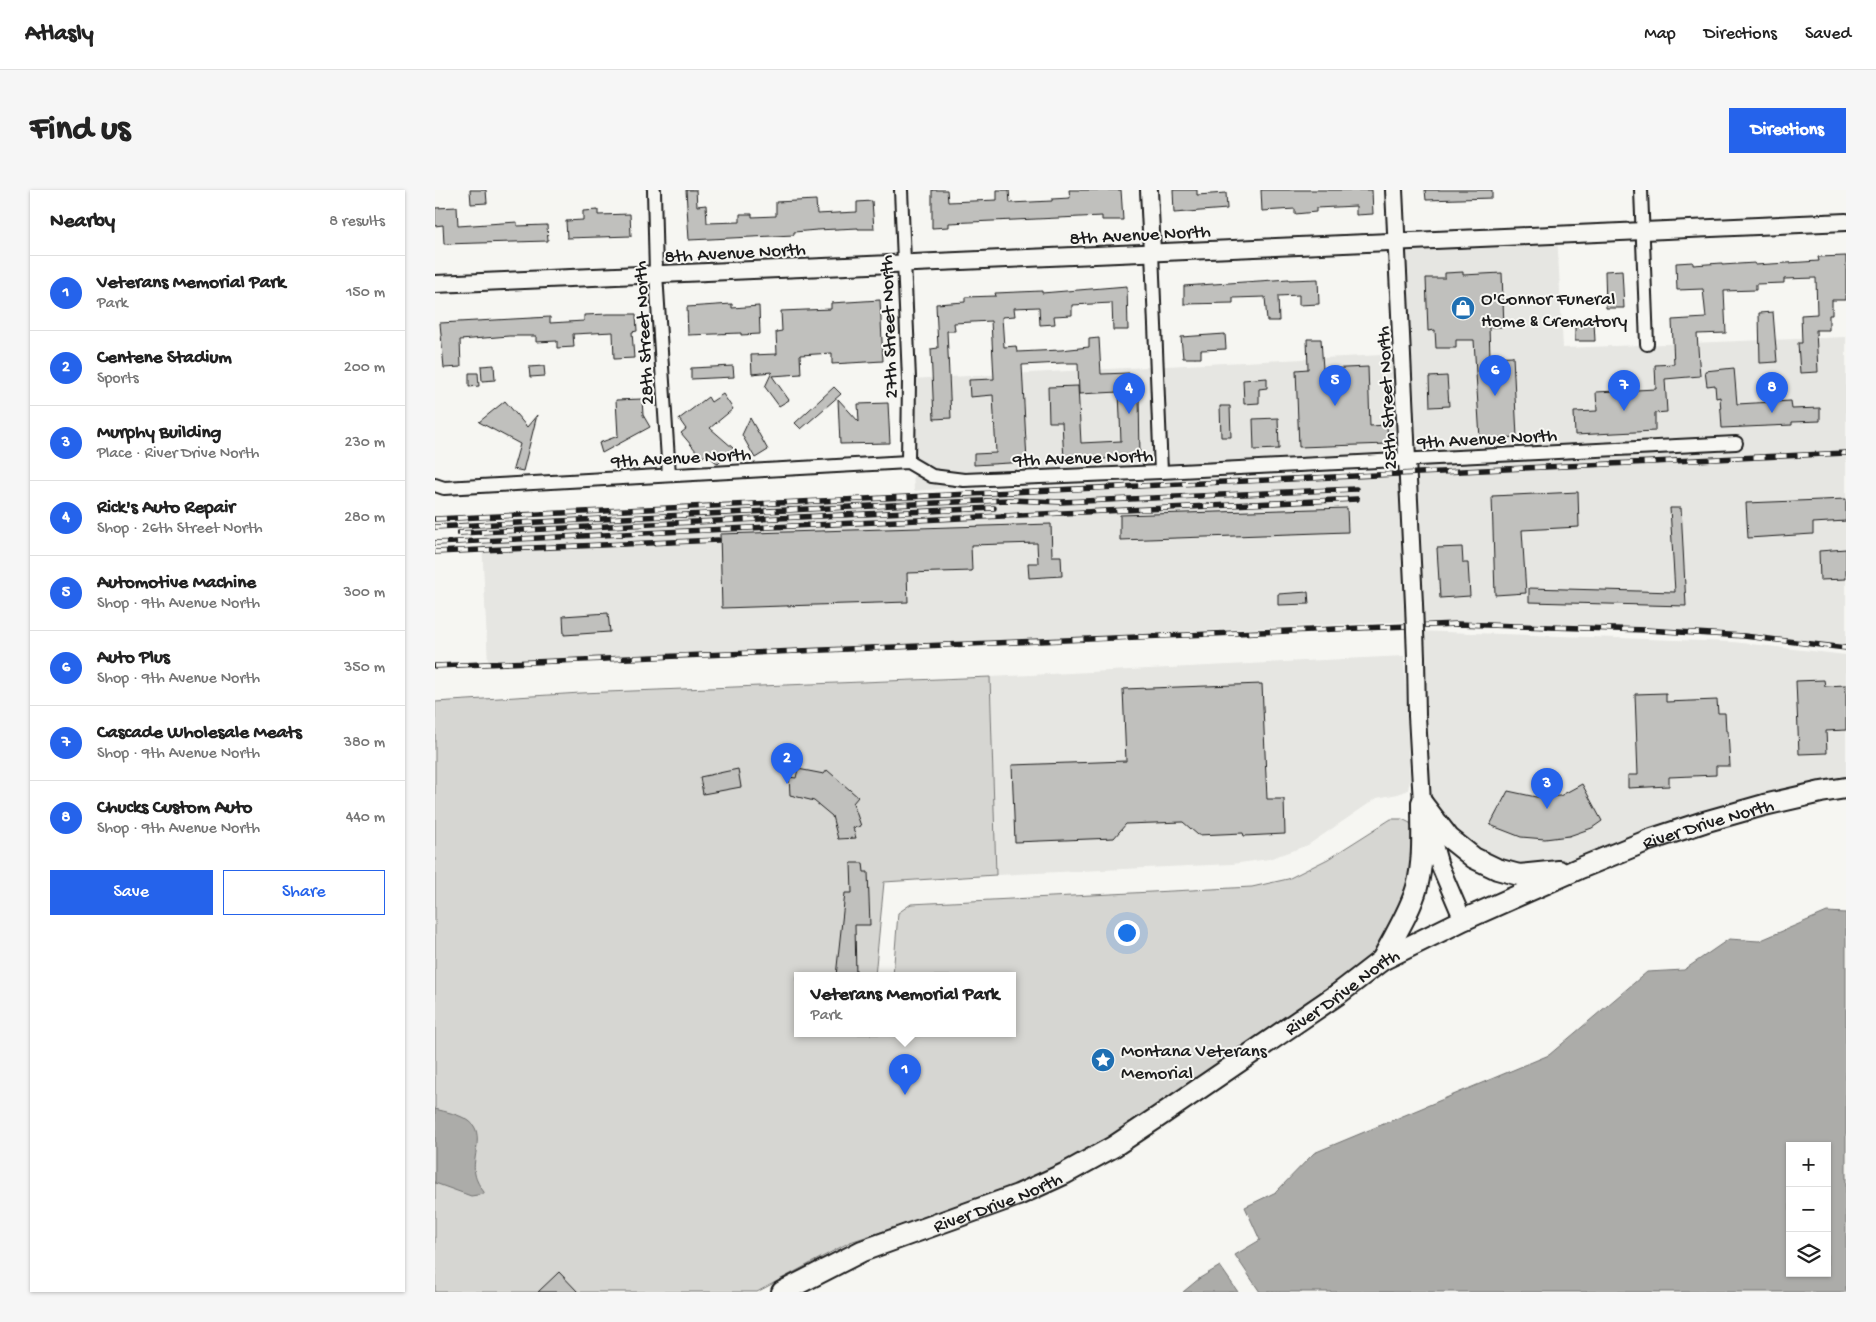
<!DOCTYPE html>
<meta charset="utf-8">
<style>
:root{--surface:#fff;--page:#f6f6f6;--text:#222;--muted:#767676;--line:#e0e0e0;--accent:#2563eb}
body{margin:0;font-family:"Gochi Hand",sans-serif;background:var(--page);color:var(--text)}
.controls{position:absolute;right:15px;bottom:15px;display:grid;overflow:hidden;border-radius:0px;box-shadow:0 1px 4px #0004}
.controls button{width:45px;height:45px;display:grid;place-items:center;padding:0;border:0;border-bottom:1px solid var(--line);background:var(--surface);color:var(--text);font:25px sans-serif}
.you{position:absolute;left:691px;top:742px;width:18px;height:18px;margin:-12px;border:4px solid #fff;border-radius:50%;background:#1a73e8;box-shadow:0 0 0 8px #1a73e833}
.badge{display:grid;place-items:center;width:32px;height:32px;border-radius:50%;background:var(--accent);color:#fff;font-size:16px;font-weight:700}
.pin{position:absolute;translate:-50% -41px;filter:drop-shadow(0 1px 2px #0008)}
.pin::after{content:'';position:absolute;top:26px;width:18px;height:15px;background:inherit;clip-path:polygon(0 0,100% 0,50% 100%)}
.popup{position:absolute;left:359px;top:782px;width:222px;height:65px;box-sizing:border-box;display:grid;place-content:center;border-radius:0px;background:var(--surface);filter:drop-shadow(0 1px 4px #0005);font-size:16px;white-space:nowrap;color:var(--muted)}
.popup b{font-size:19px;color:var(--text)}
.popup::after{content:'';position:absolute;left:50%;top:100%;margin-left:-10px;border:10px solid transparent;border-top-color:var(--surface)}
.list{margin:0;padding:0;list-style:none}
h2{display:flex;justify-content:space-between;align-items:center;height:65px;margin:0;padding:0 20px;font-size:21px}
h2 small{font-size:16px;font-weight:400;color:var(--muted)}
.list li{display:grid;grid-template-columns:32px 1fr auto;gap:15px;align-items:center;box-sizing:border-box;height:75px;padding:0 20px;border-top:1px solid var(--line)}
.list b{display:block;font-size:19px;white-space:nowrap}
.list p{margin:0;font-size:16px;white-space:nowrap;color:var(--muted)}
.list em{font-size:16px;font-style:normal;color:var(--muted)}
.actions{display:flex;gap:10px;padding:15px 20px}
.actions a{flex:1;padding:11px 0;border:1px solid var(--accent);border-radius:0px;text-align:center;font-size:18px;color:var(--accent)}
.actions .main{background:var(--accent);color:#fff}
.icon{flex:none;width:28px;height:28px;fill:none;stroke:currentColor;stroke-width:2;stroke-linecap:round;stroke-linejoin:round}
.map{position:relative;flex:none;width:1411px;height:1102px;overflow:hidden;border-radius:0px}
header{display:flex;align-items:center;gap:30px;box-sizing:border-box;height:70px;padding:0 25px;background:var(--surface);border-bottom:1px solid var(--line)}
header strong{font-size:24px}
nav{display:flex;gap:28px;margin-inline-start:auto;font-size:18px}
.intro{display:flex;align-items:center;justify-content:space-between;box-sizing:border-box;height:120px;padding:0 30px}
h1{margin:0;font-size:35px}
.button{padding:12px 22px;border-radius:0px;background:var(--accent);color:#fff;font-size:18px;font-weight:700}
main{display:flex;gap:30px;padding:0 30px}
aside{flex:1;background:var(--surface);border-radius:0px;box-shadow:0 1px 4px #0004}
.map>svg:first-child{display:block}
.built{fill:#e6e6e2}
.green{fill:#d6d6d2;stroke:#797977}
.water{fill:#acaca9;stroke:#727271;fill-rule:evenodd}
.building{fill:#c0c0bd;stroke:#1c1c1c}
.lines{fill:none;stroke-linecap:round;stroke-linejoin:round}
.minor-casing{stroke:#1c1c1c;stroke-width:16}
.tertiary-casing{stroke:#1c1c1c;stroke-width:20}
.primary-casing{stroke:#1c1c1c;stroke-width:24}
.minor{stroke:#f6f6f2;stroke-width:12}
.tertiary{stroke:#f6f6f2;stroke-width:16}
.primary{stroke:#f6f6f2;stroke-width:20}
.rail-casing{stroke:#1c1c1c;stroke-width:5.5}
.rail{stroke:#f6f6f2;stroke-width:4;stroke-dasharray:11;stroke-linecap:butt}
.tertiary-bridge-casing{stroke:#1c1c1c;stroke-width:20;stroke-linecap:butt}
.tertiary-bridge{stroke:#f6f6f2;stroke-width:16}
.labels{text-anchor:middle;stroke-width:4;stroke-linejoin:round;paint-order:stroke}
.street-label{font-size:19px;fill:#1c1c1c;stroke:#f6f6f2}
.poi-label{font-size:19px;fill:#1c1c1c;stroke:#f6f6f2;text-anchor:start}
</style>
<header>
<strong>Atlasly</strong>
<nav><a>Map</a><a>Directions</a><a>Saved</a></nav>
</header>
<div class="intro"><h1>Find us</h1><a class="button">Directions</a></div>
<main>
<aside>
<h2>Nearby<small>8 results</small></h2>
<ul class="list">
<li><span class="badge">1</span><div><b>Veterans Memorial Park</b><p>Park</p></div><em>150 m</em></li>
<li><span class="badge">2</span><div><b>Centene Stadium</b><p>Sports</p></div><em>200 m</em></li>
<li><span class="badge">3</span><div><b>Murphy Building</b><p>Place · River Drive North</p></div><em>230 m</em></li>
<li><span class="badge">4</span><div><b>Rick's Auto Repair</b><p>Shop · 26th Street North</p></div><em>280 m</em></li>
<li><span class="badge">5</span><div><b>Automotive Machine</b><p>Shop · 9th Avenue North</p></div><em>300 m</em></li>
<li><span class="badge">6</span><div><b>Auto Plus</b><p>Shop · 9th Avenue North</p></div><em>350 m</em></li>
<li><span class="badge">7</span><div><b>Cascade Wholesale Meats</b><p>Shop · 9th Avenue North</p></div><em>380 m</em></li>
<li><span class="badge">8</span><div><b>Chucks Custom Auto</b><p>Shop · 9th Avenue North</p></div><em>440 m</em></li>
</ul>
<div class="actions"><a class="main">Save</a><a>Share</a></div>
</aside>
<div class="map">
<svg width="1411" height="1102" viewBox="0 0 1411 1102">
<rect width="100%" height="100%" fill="#f6f6f2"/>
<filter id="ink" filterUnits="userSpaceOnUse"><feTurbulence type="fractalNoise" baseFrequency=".02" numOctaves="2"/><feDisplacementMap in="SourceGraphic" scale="10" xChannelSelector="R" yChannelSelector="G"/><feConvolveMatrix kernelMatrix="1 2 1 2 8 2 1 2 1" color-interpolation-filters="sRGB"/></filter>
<g filter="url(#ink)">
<g class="built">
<path d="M1122,44L1128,158L1411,147V458L1309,446L1211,440L980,431L53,474L46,332L973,282V270L726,282L479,301L474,189L967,164L962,51Z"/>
<path d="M980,441L1298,452L1411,465V598L1143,679H1062L987,613Z"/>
<path d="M969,466L975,589L973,600L963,604L942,608L873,655L834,669L797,674L561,685L555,487Z"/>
</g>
<path class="green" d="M555,487L561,685L449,692L440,786H362V844H578V786H458L463,723L476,714L817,697L853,689L893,669L956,629H967L975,633L979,640V650L973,694L956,738L931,771L674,948L614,982L562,1004L415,1052L322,1102H0V512L146,503Z"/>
<g class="water">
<path d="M1392,722L1411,723V1102H825L800,1065L825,1050L810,1017L841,1002L879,963L1114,865L1212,782L1249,780L1294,749L1324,751ZM1355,956H1392V1083H1355Z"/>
<path d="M0,919C11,922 24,924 34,931C51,943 36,968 40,984C41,990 45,997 49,1002V1004L36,1006L0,993Z"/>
<path d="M785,1076L803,1102H748L765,1088Z"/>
</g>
<g class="building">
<path d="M35,0H51L52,13L36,14Z"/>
<path d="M251,0H261L262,16L271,15L272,33L305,32V24H317V27L341,26V12L381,10L382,24L422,22V12L437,11L439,39H423V38L382,40L359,42V45L254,50Z"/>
<path d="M497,0H512L513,12L562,10V0H574L575,13L617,11V9L635,8L634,0H686L688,30H667V26L514,33V37L497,38Z"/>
<path d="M738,0H762V5L791,3L792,19L739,23Z"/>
<path d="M826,0H937L938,24L921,25V16L881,18V22L860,24V19L827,21Z"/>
<path d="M990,0H1057V8L991,10Z"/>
<path d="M22,17L23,36L82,32V36L112,35L113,51L9,54L8,35L0,36V18Z"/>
<path d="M163,20V25L195,24L196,46L132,48L131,31L148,30V21Z"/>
<path d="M1411,66V110H1397V125H1394V140H1381L1383,182L1365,183L1363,153H1367L1366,125L1382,124L1381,88L1349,89V93L1321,94V100L1289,101L1291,143L1262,144L1265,186L1230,189L1232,222L1220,223V241L1140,245L1139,222L1162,221L1161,202L1221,199L1220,175L1239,174L1237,130L1271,128L1268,99L1242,100L1241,73L1258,72V75L1287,73V75L1320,73V75L1384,71L1383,67Z"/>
<path d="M1187,80L1189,118H1171L1170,81Z"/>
<path d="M1028,82V85L1067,83L1069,137H1054L1055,167L1078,166L1082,247L1045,249L1039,150H1021V158H1001L1000,140L993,141L991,88H1010V83Z"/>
<path d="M854,89V90L883,89L884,114L864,115V105L843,106L844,131H832L830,107L798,108V113L749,114V96Z"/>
<path d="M692,96L693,140H678L677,113L637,115V125L619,126L620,134L605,135L604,117L579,118L580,126L567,127L569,157L581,156L582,162L626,160L654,157V149L664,148L666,184L694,183L695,206L704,205L705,267L629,271L627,232H614L613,197L643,196L646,253L686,251L684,202L644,204L643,173H627L587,175L592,272L539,275V264L561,263L558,205L535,207L534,190L559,189L556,131L519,133L520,141H512L516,228L499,229L496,159L503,158L501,114L530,112V107L561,106L560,103L607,101V103Z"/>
<path d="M445,110L448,171L397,174V163L365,165L366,184L337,186L354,210L344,216L330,197L337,182L317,184L316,165L342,164L341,142L347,141L346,121L396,119V113Z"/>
<path d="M297,114V118L324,116L325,144L306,145V143L253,145L252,117Z"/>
<path d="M1338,122L1342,172L1325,173L1324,123Z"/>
<path d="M173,124H201L202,141L197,142L199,168L179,169L178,142L138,144L139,157L122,158V151L101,152V146H74L25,150L26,177L9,178L5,133L115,127V133L149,131V125Z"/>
<path d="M1159,132L1160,151H1140V133Z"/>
<path d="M790,144L791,159L766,160V168H748L746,147Z"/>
<path d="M872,149H886L888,179L933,177L935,236L952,235L953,254L864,257L861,180L873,179Z"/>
<path d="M59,175L60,190L47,191L46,176Z"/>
<path d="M109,176L110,186L95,187L94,177Z"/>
<path d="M298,176L299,187L256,189V178Z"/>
<path d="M1299,178L1302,214L1356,211L1357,219L1385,218V231L1357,232V235L1287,238L1285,207L1281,208L1280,195L1272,196L1270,181Z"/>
<path d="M34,183H43L44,196L34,197Z"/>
<path d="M1012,186L1014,216L995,217L994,187Z"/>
<path d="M832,188V198L824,199V213L809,214L808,190Z"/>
<path d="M399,197L406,204L366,239L360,233Z"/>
<path d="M288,204L298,219L275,238L298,258L283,274L271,264L267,268L246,243L251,239L244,229L273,207L276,212Z"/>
<path d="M207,209L208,225L215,237L167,263L164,253L183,246L181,210Z"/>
<path d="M403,209L424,232L423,214L453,213L455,253L405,254Z"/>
<path d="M70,211L92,237L102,225L88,281L78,279L85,254L44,232Z"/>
<path d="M785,216H795L796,247H786Z"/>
<path d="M315,228L333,260L320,268L307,245Z"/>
<path d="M843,228L844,259L819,260L818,229Z"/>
<path d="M1143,302L1144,337L1087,340L1091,403L1060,405L1057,306Z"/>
<path d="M1411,309V331L1378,333V344L1313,348L1311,313Z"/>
<path d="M912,318L913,342L685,350V325Z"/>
<path d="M1235,318H1246L1251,416L1094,412V398L1240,402Z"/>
<path d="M616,334L617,366H626L627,386L594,388L593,373H603L602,353L536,355L537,381L472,383L473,412L287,418L285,344Z"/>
<path d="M1027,357L1028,373H1033L1035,406L1005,408L1002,358Z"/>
<path d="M1411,359V389L1385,390L1384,361Z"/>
<path d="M873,402L874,414L843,415V404Z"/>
<path d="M173,423L175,442L129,445L128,426Z"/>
<path d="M1389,490L1390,496L1411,495V540L1391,541L1392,563L1364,564L1361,491Z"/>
<path d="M827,494L832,609H849L850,644L809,646L808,643L763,645L748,632L691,634L679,648L580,652L577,575L691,571L688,499Z"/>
<path d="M1231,503V512L1282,510L1283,523H1290L1291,541H1293L1295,576H1281V585L1234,587V596L1193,598V585H1203L1200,504Z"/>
<path d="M303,579L306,597L268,604L265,587Z"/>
<path d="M363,579L389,584L392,580L423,607L418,613L426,636L418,638L421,648L403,649L397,626L379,611L355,605L354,587L361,588Z"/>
<path d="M1147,594L1167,631L1157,638L1134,646L1110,649L1086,647L1055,635L1073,601L1101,607L1125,606Z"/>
<path d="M416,673H428L429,682H433L435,735H420L421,786H401L410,703H417Z"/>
<path d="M124,1082L143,1102H103Z"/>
</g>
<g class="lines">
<g class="minor-casing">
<g id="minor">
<path d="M219,0L221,84L234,285"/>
<path d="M466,0L474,189L473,272"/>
<path d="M1206,0L1212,154"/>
<path d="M717,62L726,282"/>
<path d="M0,295L9,298L473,272L497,286L529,290L726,282L1301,253"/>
</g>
</g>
<g class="tertiary-casing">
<g id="tertiary">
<path d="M714,0L717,62"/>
<path d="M959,0L979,414"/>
<path d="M0,94L1411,32"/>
<path d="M981,468L982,526L987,613L1005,676L1028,730"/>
</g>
</g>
<g class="primary-casing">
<g id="primary">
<path d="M987,613L1014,648L1039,668L1062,679L1084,685L1124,681"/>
<path d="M947,770C959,746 975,722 982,697C989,670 987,640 987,613"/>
<path id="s1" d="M347,1102L427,1061L583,1005L629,984L678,957L723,927L903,804L947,770L1028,730L1143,679L1214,650L1269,632L1329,615L1386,602L1411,598"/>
</g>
</g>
<use href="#minor" class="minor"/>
<use href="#tertiary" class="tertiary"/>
<use href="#primary" class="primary"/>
<g class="rail-casing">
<g id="rail">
<path d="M0,329L1411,263"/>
<path d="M0,337L521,312L574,310L626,312L921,299"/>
<path d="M24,343L559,318"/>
<path d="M0,353L922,309"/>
<path d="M0,362L283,350"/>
<path d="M0,476L1022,434L1211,440L1309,446L1411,458"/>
</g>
</g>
<use href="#rail" class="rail"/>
<g class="tertiary-bridge-casing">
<path id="tertiary-bridge" d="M979,414L981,468"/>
</g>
<use href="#tertiary-bridge" class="tertiary-bridge"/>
</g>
</g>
<defs>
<g id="shop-disc" transform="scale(1.25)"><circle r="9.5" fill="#1f6fb2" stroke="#f6f6f2"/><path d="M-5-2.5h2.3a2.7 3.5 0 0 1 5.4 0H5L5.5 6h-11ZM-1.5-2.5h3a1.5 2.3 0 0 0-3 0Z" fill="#fff"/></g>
<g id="sight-disc" transform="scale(1.25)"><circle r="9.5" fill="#1f6fb2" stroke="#f6f6f2"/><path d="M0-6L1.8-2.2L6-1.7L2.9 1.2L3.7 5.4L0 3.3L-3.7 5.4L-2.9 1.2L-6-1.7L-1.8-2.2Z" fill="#fff"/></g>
</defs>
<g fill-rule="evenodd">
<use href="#shop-disc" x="1028" y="118"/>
<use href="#sight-disc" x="668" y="870"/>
</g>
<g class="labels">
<g class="street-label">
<text transform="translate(705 43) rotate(-3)" y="7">8th Avenue North</text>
<text transform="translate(300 61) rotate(-3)" y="7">8th Avenue North</text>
<text transform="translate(452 137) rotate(-92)" y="7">27th Street North</text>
<text transform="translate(207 143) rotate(-93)" y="7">28th Street North</text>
<text transform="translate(950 208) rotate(-93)" y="7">25th Street North</text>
<text transform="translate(1052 247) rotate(-3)" y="7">9th Avenue North</text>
<text transform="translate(246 266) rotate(-3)" y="7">9th Avenue North</text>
<text transform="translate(648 266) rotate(-2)" y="7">9th Avenue North</text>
<text dy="7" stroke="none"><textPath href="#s1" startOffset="1044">River Drive North</textPath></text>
<text dy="7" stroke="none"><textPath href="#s1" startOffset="639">River Drive North</textPath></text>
<text dy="7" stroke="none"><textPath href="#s1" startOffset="234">River Drive North</textPath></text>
</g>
<g class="poi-label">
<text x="1046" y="114">O'Connor Funeral<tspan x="1046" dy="22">Home &amp; Crematory</tspan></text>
<text x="686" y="866">Montana Veterans<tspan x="686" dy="22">Memorial</tspan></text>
</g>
</g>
</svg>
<div class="controls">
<button>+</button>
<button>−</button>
<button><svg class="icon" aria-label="layers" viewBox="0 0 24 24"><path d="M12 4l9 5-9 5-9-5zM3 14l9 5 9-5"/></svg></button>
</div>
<div class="you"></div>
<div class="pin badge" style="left:470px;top:905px">1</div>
<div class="popup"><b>Veterans Memorial Park</b>Park</div>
<div class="pin badge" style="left:352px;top:594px">2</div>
<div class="pin badge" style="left:1112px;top:619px">3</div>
<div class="pin badge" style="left:694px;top:224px">4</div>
<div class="pin badge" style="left:900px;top:216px">5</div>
<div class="pin badge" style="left:1060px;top:206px">6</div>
<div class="pin badge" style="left:1189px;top:221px">7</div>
<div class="pin badge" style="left:1337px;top:223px">8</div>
</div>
</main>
